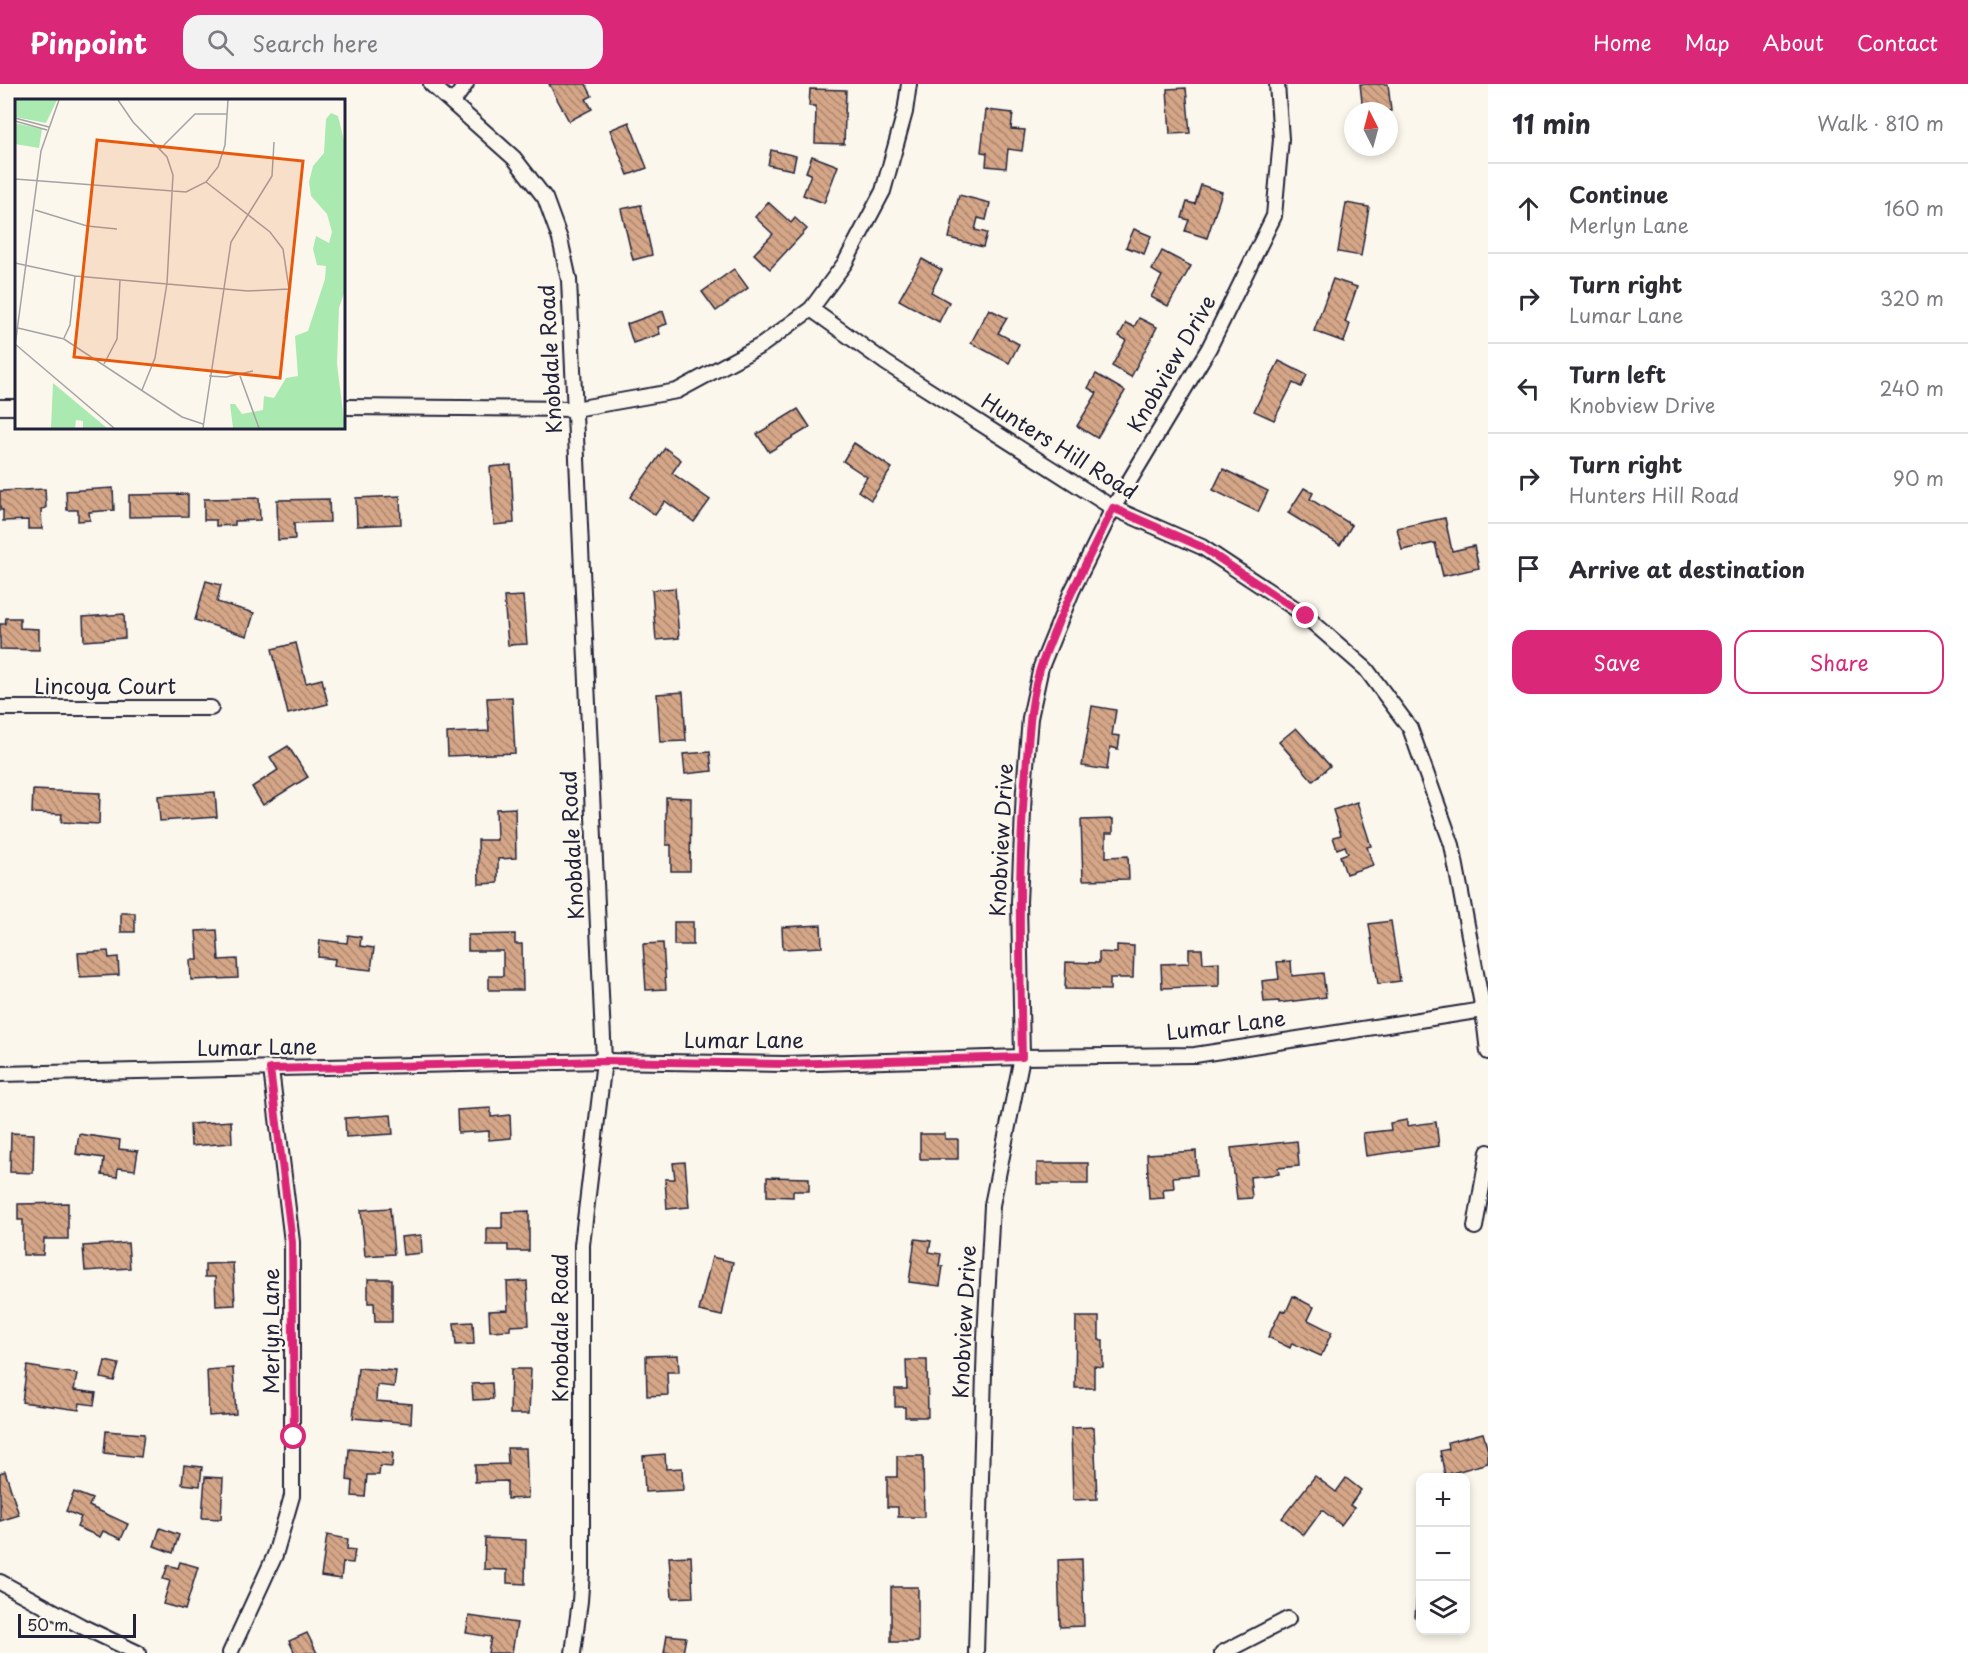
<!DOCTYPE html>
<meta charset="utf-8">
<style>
:root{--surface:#fff;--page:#f2f2f3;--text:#2b2b33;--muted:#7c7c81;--line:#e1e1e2;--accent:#db2777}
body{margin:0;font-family:"Playpen Sans",sans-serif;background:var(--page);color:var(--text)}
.controls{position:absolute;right:18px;bottom:18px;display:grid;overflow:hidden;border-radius:12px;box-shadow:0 3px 9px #0003}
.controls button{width:54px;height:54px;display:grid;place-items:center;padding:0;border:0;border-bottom:2px solid var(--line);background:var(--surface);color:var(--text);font:30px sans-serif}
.compass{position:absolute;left:1344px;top:18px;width:54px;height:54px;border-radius:50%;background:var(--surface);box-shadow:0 3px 9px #0003;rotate:354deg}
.scale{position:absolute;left:18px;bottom:15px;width:118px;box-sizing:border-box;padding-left:6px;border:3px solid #22223b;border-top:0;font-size:16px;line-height:21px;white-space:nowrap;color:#22223b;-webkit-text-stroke:4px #fbf7ec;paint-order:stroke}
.stop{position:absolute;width:18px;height:18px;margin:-14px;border:4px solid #db2777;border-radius:50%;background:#fff}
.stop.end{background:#db2777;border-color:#fff;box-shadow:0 2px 6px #0008}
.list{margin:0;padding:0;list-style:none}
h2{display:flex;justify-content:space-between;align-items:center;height:78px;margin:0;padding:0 24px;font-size:26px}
h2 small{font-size:20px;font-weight:400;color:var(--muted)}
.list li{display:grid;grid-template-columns:39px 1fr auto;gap:18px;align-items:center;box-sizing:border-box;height:90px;padding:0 24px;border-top:2px solid var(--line)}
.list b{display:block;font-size:22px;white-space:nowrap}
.list p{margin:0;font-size:20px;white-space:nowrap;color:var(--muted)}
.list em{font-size:20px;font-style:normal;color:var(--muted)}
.actions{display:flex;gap:12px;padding:18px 24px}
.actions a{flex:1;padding:14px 0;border:2px solid var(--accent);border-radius:18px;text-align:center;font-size:21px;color:var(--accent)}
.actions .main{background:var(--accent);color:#fff}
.icon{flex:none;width:33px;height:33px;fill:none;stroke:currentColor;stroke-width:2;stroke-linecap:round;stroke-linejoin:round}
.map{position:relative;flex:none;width:1488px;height:1569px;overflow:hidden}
header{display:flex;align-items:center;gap:36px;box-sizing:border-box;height:84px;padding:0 30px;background:var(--accent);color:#fff}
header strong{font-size:28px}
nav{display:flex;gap:33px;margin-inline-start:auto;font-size:21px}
.search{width:420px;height:54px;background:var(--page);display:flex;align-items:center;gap:15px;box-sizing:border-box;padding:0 21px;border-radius:18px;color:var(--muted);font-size:22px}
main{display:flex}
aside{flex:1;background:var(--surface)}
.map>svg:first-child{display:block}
.building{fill:url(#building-back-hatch);stroke:#22223b;stroke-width:1.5}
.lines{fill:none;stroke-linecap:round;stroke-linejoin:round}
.street-casing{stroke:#22223b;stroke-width:18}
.street{stroke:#fbf7ec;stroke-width:14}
.route{stroke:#db2777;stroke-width:8}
.labels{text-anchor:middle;stroke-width:4.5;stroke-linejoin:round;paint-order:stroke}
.street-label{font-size:21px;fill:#22223b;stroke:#fbf7ec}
.inset-road{fill:none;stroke:#a4a2a5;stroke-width:1.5}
.view{fill:#e8590c;fill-opacity:0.15;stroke:#e8590c;stroke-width:3}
.inset-edge{fill:none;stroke:#22223b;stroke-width:3}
</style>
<header>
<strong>Pinpoint</strong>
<div class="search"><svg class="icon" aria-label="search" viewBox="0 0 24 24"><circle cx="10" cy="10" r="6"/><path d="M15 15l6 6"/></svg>Search here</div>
<nav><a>Home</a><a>Map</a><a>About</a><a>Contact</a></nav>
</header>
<main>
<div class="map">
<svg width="1488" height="1569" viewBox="0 0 1488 1569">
<defs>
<pattern id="building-back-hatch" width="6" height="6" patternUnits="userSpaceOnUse" patternTransform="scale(1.5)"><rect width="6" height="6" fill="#d5a687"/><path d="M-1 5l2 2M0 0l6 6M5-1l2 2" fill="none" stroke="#ac8770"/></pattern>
</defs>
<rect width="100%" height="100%" fill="#fbf7ec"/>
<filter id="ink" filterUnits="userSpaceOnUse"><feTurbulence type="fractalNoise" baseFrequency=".0167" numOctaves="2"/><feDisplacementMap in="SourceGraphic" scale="12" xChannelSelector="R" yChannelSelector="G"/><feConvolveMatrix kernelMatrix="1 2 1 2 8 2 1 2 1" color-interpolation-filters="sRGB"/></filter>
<g filter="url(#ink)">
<g class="building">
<path d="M549,0H586L592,12L586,15L592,25L569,37Z"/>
<path d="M1360,0H1388L1391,27H1363Z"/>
<path d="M1186,4L1190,49L1170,50L1167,5Z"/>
<path d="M810,5L846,6L844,60L815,59L816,22H809Z"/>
<path d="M986,26L1013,29L1011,45L1025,46L1022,67L1008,65L1006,84L986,82L987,69L981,68Z"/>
<path d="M629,38L647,84L628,91L610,46Z"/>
<path d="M771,66L796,72L793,86L768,81Z"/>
<path d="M812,72L838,82L824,119L803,111L811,90L806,88Z"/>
<path d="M1201,101L1222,108L1207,154L1185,147L1189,136L1182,134L1187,118L1195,120Z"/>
<path d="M959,111L990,119L986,136L978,134L975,146L987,149L983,163L949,154Z"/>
<path d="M768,118L791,139L795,134L807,145L770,185L754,170L773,150L755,133Z"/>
<path d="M1346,119L1369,123L1361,172L1338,168Z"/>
<path d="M641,121L652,171L633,176L621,125Z"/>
<path d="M1134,145L1151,152L1144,170L1126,163Z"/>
<path d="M1162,167L1191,182L1168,222L1151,213L1162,192L1152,186Z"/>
<path d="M922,175L942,186L931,208L949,218L939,238L899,216Z"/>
<path d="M734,185L748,204L716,227L702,208Z"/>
<path d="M1333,195L1357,203L1345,238L1350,240L1344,258L1314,247Z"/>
<path d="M989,225L1007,234L998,249L1019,260L1009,279L971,259Z"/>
<path d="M663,227L667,240L658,243L660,250L633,259L627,240Z"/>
<path d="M1139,234L1157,243L1131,293L1112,282L1126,256L1119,252L1126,239L1134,243Z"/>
<path d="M1279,277L1307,291L1301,303L1293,299L1274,336L1254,327Z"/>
<path d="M1096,290L1125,307L1097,354L1077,342L1097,309L1088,304Z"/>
<path d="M798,325L810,343L769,368L757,350Z"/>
<path d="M854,359L892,384L871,416L858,407L867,393L843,377Z"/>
<path d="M665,364L681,376L672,389L710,416L694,438L665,417L655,431L630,413Z"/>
<path d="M511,381L514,439L494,441L490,383Z"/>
<path d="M1223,385L1268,407L1258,428L1213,406Z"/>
<path d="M113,404L114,426L89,428L90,436L78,437V426H67L66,407Z"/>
<path d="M1304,404L1313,409L1310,415L1352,441L1340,461L1288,429Z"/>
<path d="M45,405L46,424L41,425L42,445H28V436L3,437V426H0V407Z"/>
<path d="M188,410V432L129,433V411Z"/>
<path d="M400,412L401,440L357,442L356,414Z"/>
<path d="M259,414L260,436L235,437V441L216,442V436H204V415Z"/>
<path d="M329,415L330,438L294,439L295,455L278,456L277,416Z"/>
<path d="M1445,434L1452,467L1474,462L1479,484L1443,492L1435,459L1402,466L1397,444Z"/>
<path d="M206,497L221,501L217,518L254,529L247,552L195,536Z"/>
<path d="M675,504L679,554L656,556L652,506Z"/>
<path d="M523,512L527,560L508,561L504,513Z"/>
<path d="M124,530L125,554L84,557L83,533Z"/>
<path d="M6,534H20V544L39,545V566L0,565V540H5Z"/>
<path d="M296,559L306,599L322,595L328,620L288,630L272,565Z"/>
<path d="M683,608L686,657L660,658L657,610Z"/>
<path d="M512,613L515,669L448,672L447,649L489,647L487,614Z"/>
<path d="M1092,622L1116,626L1112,651L1120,652L1118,665L1110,663L1107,686L1082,682Z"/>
<path d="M1296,644L1330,682L1313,697L1279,658Z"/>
<path d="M288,662L308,693L263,721L252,703L278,686L270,673Z"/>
<path d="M710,668L712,687L685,690L683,670Z"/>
<path d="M33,706L100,709L99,740L61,738L62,730L32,729Z"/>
<path d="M215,708L217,733L160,737L158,712Z"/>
<path d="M666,713L691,714L690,787H671V761H666Z"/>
<path d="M1357,718L1371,762L1367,763L1373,781L1346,790L1340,772L1348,769L1345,762L1337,765L1333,753L1341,751L1333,726Z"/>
<path d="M515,724L516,774L498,775V799L479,800L478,756H497L496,725Z"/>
<path d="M1113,735V749H1106V773L1128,772L1129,795L1083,796L1081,736Z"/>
<rect x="121" y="829" width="14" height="19"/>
<path d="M1391,837L1400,897L1378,900L1369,840Z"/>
<rect x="674" y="838" width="19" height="23"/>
<path d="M821,841L822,863L783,865L782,843Z"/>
<path d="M217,846L219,876L237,875L238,894L191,896L190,876H198L196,847Z"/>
<path d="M515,850V860H522L523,906H489V892H503V867H468V851Z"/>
<path d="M348,851L361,853L360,862L374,864L371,886L334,882L335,875L318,873L320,856L347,859Z"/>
<path d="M663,859L666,905L646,906L643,860Z"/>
<path d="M1117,861L1134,862L1133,894H1110V906L1065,905L1066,878L1099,879V868L1117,869Z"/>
<path d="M1189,865H1202L1203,879L1219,878V902L1162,904L1161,880L1189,879Z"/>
<path d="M108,867L109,874L118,873L119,891L80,893L78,869Z"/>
<path d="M1291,877L1292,892L1323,889L1326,913L1279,919V917L1264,918L1262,897L1279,895L1277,878Z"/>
<path d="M491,1024V1033L510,1031L511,1054L489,1056V1047L458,1049L457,1026Z"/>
<path d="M391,1031L393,1050L346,1053L345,1034Z"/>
<path d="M1407,1036V1042L1436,1038L1439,1062L1366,1072L1363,1049L1391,1046L1390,1039Z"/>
<path d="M231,1037L232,1059L191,1062L190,1040Z"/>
<path d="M11,1049L34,1050L33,1089L10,1088Z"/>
<path d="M79,1050L120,1056L119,1065L138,1067L135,1086L118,1084L117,1093L102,1091L104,1074L76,1070Z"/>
<path d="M920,1050H945V1055H958V1075H920Z"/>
<path d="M1297,1057L1299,1082L1278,1084L1279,1090L1250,1093L1252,1114L1237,1115L1231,1064Z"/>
<path d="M1196,1067L1197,1091L1173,1093L1174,1104L1163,1105L1164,1114L1149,1115L1147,1070Z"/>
<path d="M685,1078L689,1123L667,1125L665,1095H675L673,1079Z"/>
<rect x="1037" y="1079" width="51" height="21"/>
<path d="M767,1093L809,1094V1107H793V1113L767,1112Z"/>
<path d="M68,1119V1155H44L43,1171H23V1136H18V1120Z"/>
<path d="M390,1124L394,1170L365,1172L361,1126Z"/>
<path d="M529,1127V1167H508V1161H487V1144H502V1128Z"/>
<path d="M421,1151L422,1169L403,1171L401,1153Z"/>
<path d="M915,1155L931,1157L929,1168L941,1170L939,1182H943L940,1202L909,1198Z"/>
<path d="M128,1159L130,1184L85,1187L83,1162Z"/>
<path d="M712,1173L733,1178L722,1232L699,1227Z"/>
<path d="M233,1179L235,1221L216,1222L215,1193H205V1180Z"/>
<path d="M368,1195H392V1238H375L374,1219H368Z"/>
<path d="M527,1197L529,1241L510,1242V1246L490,1247L489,1227L508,1226L507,1198Z"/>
<path d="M1293,1212L1314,1223L1308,1236L1332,1248L1321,1272L1292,1259L1290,1264L1268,1253L1281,1226L1286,1228Z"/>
<path d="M1076,1233H1099V1256H1103V1283L1094,1282V1304H1075Z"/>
<path d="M473,1238L474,1260L456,1261L454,1239Z"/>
<path d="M678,1271L679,1288H667L668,1311L647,1312L646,1272Z"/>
<path d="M906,1276H927L928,1333H905V1323H895V1305H907Z"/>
<path d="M105,1277L119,1280L114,1297L101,1294Z"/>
<path d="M27,1282L77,1290L74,1306L96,1309L94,1321L80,1319L79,1326L22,1318Z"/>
<path d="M233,1284L236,1330L209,1332L207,1286Z"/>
<path d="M358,1284L396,1287L394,1303L377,1301L376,1317L412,1320L411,1339L353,1334Z"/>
<path d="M511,1285H531L529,1330H510Z"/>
<path d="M492,1299L493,1315L473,1316L472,1300Z"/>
<path d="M1094,1343L1097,1415L1073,1416L1071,1344Z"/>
<path d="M106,1347L144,1350L141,1373L104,1369Z"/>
<path d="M1483,1349L1488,1367V1379L1445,1391L1440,1367L1449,1365L1448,1358Z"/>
<path d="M507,1364H526L528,1414L507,1415V1397L475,1398V1381L508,1380Z"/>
<path d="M349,1365L393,1369L392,1383L380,1382L379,1391H367L365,1413L352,1412L353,1397L347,1396Z"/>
<path d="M665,1370L666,1385L682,1384L683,1406L645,1408L643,1372Z"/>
<path d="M897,1372H923L924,1433H898V1423H887V1393H897Z"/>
<path d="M184,1381L202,1383L200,1402L182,1400Z"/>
<path d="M5,1387L19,1431L0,1437V1389Z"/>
<path d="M1315,1392L1336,1408L1346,1394L1361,1406L1350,1421L1354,1424L1341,1441L1322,1426L1304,1451L1282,1434Z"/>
<path d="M205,1393L223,1394L221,1435L202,1434Z"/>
<path d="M74,1408L92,1415L89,1422L128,1440L121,1455L103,1447L100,1453L77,1443L81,1433L66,1427Z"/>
<path d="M160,1444L179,1451L173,1469L154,1462Z"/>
<path d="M327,1451L348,1455L347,1465L355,1466L353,1479L343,1478L341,1495L321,1492Z"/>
<path d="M485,1454L526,1456L525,1500L507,1499V1486L484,1485Z"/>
<path d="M691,1472L693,1513L672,1514L669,1473Z"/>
<path d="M1082,1475L1084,1542L1060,1543L1058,1476Z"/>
<path d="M1420,1475V1541H1419V1533H1415Z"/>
<path d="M180,1478L198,1483L185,1526L163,1520L170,1497L163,1495L168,1481L178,1484Z"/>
<rect x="891" y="1503" width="27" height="55"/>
<path d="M469,1532L517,1539L512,1569H488L491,1553L466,1549Z"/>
<path d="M307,1549L317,1569H295L289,1557Z"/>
<path d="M667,1551L686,1553L683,1569H664Z"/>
</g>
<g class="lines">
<g class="street-casing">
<g id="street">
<path d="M431,0L514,74L545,114L560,155L569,196L604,977L582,1161V1488L580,1517L573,1569"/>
<path d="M453,18L466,0"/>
<path d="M811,225L886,279L1113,424L1202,463L1302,529L1366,585L1410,644L1452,761L1483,926L1488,968"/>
<path d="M0,323H16"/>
<path d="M344,323L575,325L677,307L762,261L811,225L845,179L883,107L905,28L909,0"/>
<path d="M0,624H211"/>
<path d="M0,990L604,977L784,980L1022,973L1195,971L1483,926"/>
<path d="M1475,1143L1488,1068"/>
<path d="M0,1498L81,1542L138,1569"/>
<path d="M230,1569L275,1471L292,1412V1158L271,985"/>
<path d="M976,1569L985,1254L992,1121L1022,973L1019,818L1024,705L1030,634L1041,583L1072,507L1113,424L1209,264L1274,132L1281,55L1277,0"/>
<path d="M1222,1569L1288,1535"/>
</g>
</g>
<use href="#street" class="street"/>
</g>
</g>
<g class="lines" filter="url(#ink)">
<path class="route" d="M294,1353L292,1158L270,985L604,977L784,980L1022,973C1020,877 1017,781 1026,686C1029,651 1030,615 1041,582C1060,528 1088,476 1113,424L1202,463L1306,532"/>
</g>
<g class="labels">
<g class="street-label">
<text transform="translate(551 275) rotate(-93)" y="7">Knobdale Road</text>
<text transform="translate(1172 280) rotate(-60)" y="7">Knobview Drive</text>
<text transform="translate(1059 363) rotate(32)" y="7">Hunters Hill Road</text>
<text x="105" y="610">Lincoya Court</text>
<text transform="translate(1002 756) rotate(-87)" y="7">Knobview Drive</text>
<text transform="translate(573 761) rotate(-93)" y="7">Knobdale Road</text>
<text transform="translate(1226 942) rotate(-7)" y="7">Lumar Lane</text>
<text x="744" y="964">Lumar Lane</text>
<text transform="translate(257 964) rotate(-1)" y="7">Lumar Lane</text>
<text transform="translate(965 1238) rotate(-87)" y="7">Knobview Drive</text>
<text transform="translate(561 1244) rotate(-90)" y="7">Knobdale Road</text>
<text transform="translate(272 1247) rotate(-90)" y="7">Merlyn Lane</text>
</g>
</g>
<g transform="translate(15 15)">
<rect width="330" height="330" fill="#fbf7ec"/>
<path d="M0,1H42L31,24L0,18ZM0,24L27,30L24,49L0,45Z" fill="#aaeab1"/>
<path d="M316,14L323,17L330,46V191L324,209L322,265L330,329H218L215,305H220L227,315L248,311L249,297L259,299L271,279L283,277L280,237L293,232L310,180L311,167L302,166L298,150L301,137L314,144L317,133L312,115L296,97L294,83L298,67L309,54L311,20ZM38,284L92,329H68V322L61,321L60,329H36Z" fill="#aaeab1"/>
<path class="inset-road" d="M103,1L118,23L152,58L158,76L152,184L140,259L127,291M0,19L34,28M0,22L32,31M145,50L180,15H212M0,80L171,93L191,83L203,68L210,46L213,1M191,83L255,133L268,150L274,190L270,220M20,111L72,127L102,130M0,164L60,177L233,192L274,190M3,229L49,240L167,318L188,325M49,239L55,226L60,177M0,245L99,329M0,247L26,52L44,1M89,265L102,240L105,181M194,277L211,278L238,272M225,277L244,329M188,329L216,143L257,77L259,43"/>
<path class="view" d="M82,41L288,62L265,279L59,258Z"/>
<rect width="330" height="330" class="inset-edge"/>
</g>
</svg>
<div class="controls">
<button>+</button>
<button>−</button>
<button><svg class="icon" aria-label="layers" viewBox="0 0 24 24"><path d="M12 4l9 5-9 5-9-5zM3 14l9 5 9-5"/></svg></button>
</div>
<svg class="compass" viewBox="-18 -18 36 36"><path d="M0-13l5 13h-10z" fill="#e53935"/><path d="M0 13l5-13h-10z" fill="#7c7c81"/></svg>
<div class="scale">50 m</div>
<div class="stop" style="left:294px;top:1353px"></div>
<div class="stop end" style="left:1306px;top:532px"></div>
</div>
<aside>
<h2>11 min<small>Walk · 810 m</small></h2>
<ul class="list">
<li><svg class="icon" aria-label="ahead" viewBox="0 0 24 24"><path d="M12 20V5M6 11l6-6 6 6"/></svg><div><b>Continue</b><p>Merlyn Lane</p></div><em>160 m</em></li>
<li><svg class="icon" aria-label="right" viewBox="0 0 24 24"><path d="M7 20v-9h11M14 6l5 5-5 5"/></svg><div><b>Turn right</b><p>Lumar Lane</p></div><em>320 m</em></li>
<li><svg class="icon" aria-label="left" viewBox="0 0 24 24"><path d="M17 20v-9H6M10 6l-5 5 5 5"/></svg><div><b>Turn left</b><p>Knobview Drive</p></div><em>240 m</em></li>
<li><svg class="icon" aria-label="right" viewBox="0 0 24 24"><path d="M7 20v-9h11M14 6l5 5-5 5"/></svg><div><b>Turn right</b><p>Hunters Hill Road</p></div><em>90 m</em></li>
<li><svg class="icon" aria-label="arrive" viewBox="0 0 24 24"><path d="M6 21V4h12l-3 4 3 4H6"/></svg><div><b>Arrive at destination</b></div></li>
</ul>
<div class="actions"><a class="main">Save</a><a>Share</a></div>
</aside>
</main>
